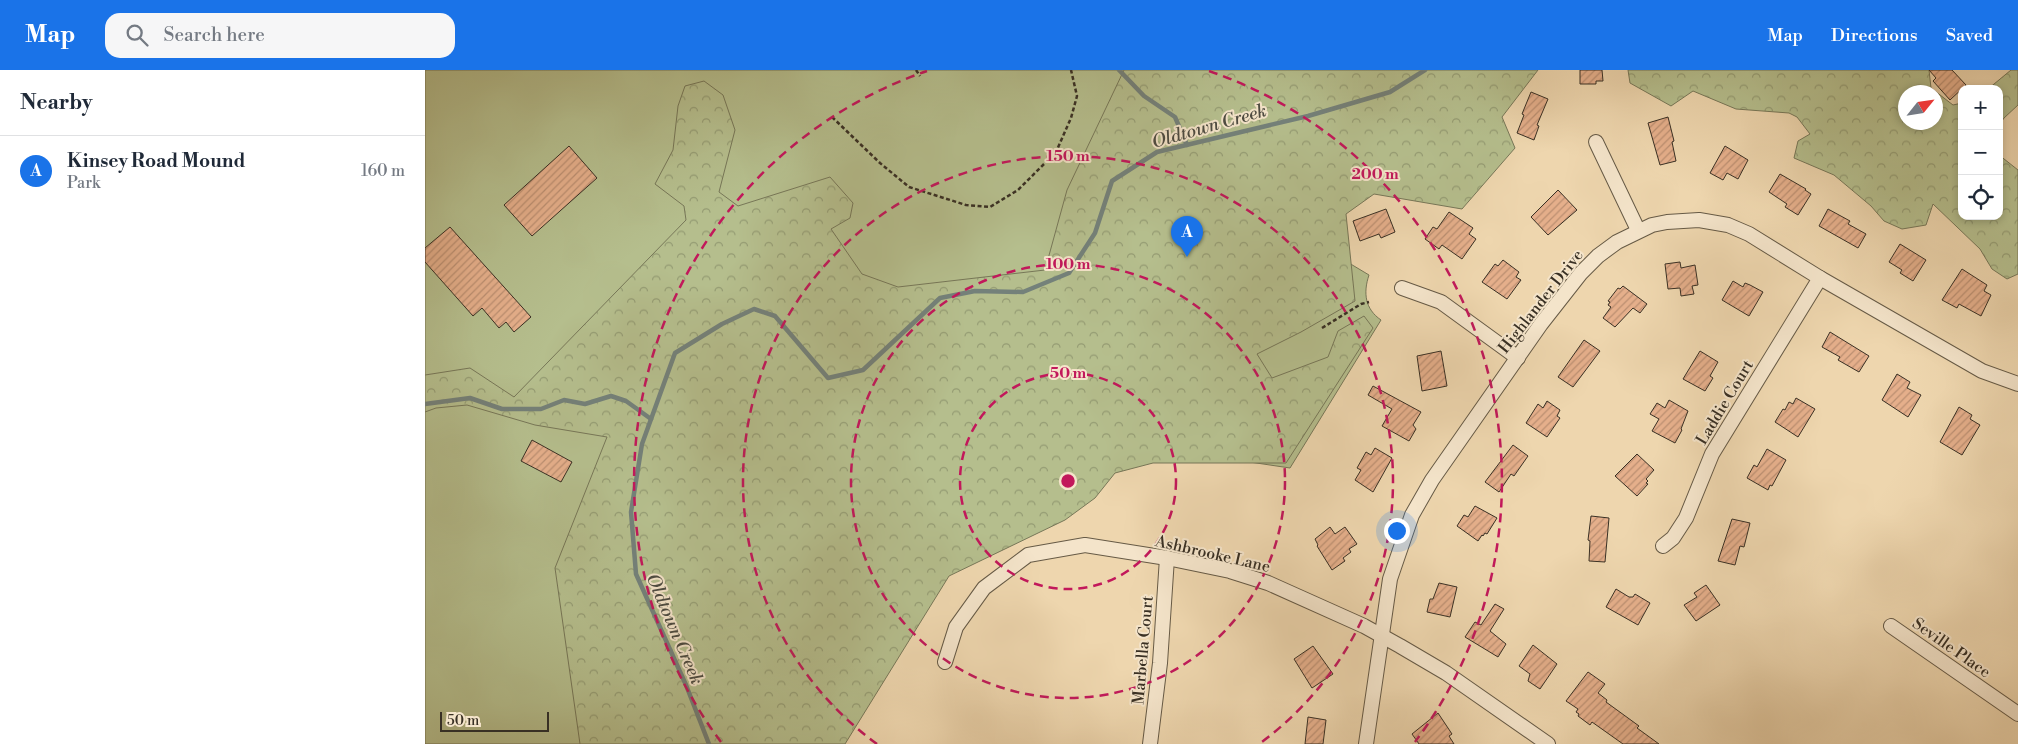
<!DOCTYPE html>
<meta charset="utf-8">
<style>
:root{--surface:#fff;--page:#f6f6f7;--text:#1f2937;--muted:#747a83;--line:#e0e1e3;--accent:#1a73e8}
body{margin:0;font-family:"Libre Bodoni",serif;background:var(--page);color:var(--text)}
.controls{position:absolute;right:15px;top:15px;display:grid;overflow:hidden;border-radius:10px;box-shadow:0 2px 8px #0003}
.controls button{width:45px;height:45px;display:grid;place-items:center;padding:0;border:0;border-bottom:1px solid var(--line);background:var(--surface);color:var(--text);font:25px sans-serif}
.compass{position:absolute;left:1473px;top:15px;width:45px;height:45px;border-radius:50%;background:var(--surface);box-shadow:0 2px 8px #0003;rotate:60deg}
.scale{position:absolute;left:15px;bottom:12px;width:109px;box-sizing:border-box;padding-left:5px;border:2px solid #393024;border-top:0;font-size:14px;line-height:18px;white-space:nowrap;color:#393024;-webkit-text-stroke:4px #f4e4ca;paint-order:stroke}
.you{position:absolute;left:971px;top:460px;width:18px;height:18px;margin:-12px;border:4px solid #fff;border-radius:50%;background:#1a73e8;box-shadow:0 0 0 8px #1a73e833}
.badge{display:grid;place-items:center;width:32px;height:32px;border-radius:50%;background:var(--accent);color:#fff;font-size:16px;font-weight:700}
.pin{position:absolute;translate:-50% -41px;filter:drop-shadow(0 1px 2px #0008)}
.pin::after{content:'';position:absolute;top:26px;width:18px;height:15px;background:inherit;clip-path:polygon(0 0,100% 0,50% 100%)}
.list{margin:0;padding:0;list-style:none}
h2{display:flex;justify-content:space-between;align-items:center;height:65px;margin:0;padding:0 20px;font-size:21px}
h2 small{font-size:16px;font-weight:400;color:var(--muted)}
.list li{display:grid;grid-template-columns:32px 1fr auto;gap:15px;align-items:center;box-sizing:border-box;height:70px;padding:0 20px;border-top:1px solid var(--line)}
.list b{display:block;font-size:19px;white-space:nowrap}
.list p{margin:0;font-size:16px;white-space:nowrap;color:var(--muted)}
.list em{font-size:16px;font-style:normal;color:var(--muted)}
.icon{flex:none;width:28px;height:28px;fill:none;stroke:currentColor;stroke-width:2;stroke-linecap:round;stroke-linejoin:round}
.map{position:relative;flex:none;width:1593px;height:674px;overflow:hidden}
header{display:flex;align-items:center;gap:30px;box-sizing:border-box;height:70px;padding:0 25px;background:var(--accent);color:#fff}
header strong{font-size:24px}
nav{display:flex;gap:28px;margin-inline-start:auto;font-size:18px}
.search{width:350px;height:45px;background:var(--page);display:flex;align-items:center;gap:12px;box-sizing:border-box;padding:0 18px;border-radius:15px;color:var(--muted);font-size:19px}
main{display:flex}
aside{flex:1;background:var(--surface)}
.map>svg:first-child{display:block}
.green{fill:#b5be8d;stroke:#777758}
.forest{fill:url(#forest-crowns);stroke:#777758;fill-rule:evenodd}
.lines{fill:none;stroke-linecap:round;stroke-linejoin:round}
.stream{stroke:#74817a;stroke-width:4.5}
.building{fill:url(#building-hatch);stroke:#393024}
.minor-casing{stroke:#665a46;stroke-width:16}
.path{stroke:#393024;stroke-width:2.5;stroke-dasharray:4 2.5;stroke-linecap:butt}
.minor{stroke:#f4e4ca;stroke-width:14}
.ring{fill:none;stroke:#c2185b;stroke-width:2.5;stroke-dasharray:9 6}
.labels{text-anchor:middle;stroke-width:4;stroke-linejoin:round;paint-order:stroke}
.street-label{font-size:16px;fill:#393024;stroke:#f4e4ca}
.water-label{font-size:18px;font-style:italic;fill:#4d4b41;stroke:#f4e4ca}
.centre{fill:#c2185b;stroke:#f4e4ca;stroke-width:2.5}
.ring-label{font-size:15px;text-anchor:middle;font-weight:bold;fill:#c2185b;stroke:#f4e4ca;stroke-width:4;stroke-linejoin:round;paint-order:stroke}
</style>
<header>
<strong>Map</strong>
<div class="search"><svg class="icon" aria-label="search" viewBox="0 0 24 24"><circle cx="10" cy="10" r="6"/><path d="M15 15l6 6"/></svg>Search here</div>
<nav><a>Map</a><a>Directions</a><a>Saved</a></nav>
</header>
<main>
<aside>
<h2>Nearby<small></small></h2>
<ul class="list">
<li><span class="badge">A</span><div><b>Kinsey Road Mound</b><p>Park</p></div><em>160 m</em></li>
</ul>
</aside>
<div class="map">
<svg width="1593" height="674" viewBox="0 0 1593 674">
<defs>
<pattern id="forest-crowns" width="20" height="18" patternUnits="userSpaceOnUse" patternTransform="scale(1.25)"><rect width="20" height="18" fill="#b5be8d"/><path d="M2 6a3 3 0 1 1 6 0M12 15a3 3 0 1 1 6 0" fill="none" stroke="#949b73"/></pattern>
<pattern id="building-hatch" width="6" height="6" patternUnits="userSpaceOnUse" patternTransform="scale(1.25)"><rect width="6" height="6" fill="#e5af8b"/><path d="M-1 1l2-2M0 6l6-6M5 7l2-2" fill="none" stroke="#bb8f71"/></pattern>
</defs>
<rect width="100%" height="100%" fill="#eed6ae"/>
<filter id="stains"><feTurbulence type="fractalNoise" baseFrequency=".004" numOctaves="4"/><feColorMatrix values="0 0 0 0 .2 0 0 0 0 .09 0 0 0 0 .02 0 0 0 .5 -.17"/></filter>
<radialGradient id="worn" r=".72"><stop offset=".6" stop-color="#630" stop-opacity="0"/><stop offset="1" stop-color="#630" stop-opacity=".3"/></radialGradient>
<path class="green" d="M0,0H856L884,169L944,205C938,223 940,239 956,250L865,398L670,369L222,674H0Z"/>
<g class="forest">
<path d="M699,0H1113L1077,47L1090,78L1037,139L949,124L921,144L930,231L876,262L832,284L847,308L903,287L913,261L939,246L948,258L861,393H728L690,403L670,428L640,450L524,506L420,674H155L130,498L182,367L110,355L42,335L11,338L0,342V305L45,298L89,327L261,150L259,136L230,114L248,80L253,36L260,16L279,11L298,25L310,60L294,122L313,136L405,107L428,133L425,148L406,159L437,204L473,217L620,200L642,120Z"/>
<path d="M1203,0H1504L1506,18L1528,35L1537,33V146H1574V85L1593,100V204L1582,209L1567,199L1555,179L1508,134L1501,155L1477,159L1459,151L1446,136L1409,105L1369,88L1373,71L1385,64L1372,47L1364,43L1311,39L1268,21L1246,36L1205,13ZM1480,22H1510V52H1480Z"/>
<path d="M1586,0H1593V35L1579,48L1574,55V19H1563Z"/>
</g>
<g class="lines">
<g class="stream">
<path d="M694,0L719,26L750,47L762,75"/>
<path d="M0,334L45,328L77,339H116L139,330L160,334L186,326L201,331L226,349"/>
<path d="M284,674L261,615L211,504L206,442L217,374L250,283L297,254L329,239L350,246L403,308L438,300L515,228L550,221L598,222L644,203L670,163L687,111L732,82L883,46L965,22L1000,0"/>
</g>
</g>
<g class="building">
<path d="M1155,0H1177L1178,11H1171V14H1155Z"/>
<path d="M1504,0H1527L1541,15L1525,30L1508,11L1511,8Z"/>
<path d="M1106,22L1123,29L1112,55L1114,56L1109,70L1092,63L1099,45L1097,44Z"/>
<path d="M1243,47L1249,71L1247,72L1251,91L1235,95L1223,53Z"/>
<path d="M144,76L172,108L107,166L79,135Z"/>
<path d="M1300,76L1323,90L1313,109L1302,103L1298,110L1285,103Z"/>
<path d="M1355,104L1381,119L1380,120L1386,124L1373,145L1360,137L1362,134L1344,122Z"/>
<path d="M1133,120L1152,140L1123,165L1106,147Z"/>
<path d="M961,139L970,162L956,168L954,164L935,171L928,151Z"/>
<path d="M1403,139L1425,151L1423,154L1441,164L1433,178L1394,156Z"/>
<path d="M1024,142L1048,158L1044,164L1051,169L1037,189L1017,175L1014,179L1000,169L1008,157L1012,159Z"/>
<path d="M25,157L106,247L89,262L81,252L74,258L57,238L48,246L0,192V178Z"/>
<path d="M1475,174L1501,190L1488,211L1475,203L1477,200L1464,192Z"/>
<path d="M1078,190L1094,202L1091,207L1096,210L1082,229L1057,212L1070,194L1073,196Z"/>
<path d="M1255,192L1256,198L1270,195L1273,215L1267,216L1269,224L1256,226L1255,218L1243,219L1240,194Z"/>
<path d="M1537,199L1562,215L1559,221L1566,225L1556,246L1534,234L1532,238L1517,230Z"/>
<path d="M1308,211L1318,217L1320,213L1325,215L1338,222L1324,246L1297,230Z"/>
<path d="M1198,216L1222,234L1215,243L1208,238L1190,257L1178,248L1186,237L1183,235L1185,232L1183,231L1193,218L1195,219Z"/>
<path d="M1405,262L1444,286L1434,302L1413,290L1415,287L1397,277Z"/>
<path d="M1159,270L1175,281L1148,317L1133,307Z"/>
<path d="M1016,281L1022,316L997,321L992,286Z"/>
<path d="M1275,281L1293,292L1285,306L1288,308L1280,321L1258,309Z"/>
<path d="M1472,304L1485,312L1482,318L1496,325L1483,347L1457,330Z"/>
<path d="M948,316L996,342L988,355L991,359L984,371L957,356L967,339L943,325Z"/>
<path d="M1371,328L1390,339L1373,367L1350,352L1358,339L1360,340L1364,332L1368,334Z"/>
<path d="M1244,330L1263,341L1256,359L1257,360L1250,373L1227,361L1234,349L1225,344L1232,333L1240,338Z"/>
<path d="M1122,331L1135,340L1132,346L1135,348L1122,367L1101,353L1113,334L1118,338Z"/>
<path d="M1534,337L1547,345L1545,349L1555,355L1537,385L1515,372Z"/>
<path d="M107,370L147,392L136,412L96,391Z"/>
<path d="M1088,375L1103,386L1089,406L1086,404L1074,422L1060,412Z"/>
<path d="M950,378L967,388L948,422L930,410L936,400L932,398L941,382L946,385Z"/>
<path d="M1342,379L1361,390L1347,416L1345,415L1343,420L1322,408L1329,395L1332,397Z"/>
<path d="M1212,384L1229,400L1221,409L1223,411L1221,413L1223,414L1212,426L1190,406Z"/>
<path d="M1050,436L1072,448L1062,464L1060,463L1058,466L1057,465L1053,471L1032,456L1039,445L1043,447Z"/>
<path d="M1166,446L1184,448L1180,492L1164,491L1165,471L1163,470Z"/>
<path d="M1307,449L1325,453L1319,477L1315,476L1310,495L1293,491Z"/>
<path d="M905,457L910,464L920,457L932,474L924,479L926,482L918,488L920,491L907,500L892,476L893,475L890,469Z"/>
<path d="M1014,513L1032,517L1025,547L1002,542L1005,529H1008Z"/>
<path d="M1281,515L1295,535L1271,551L1259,535L1272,527L1269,523Z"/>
<path d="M1191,519L1204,527H1208L1210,524L1225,533L1213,555L1181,537Z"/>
<path d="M1070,534L1079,539L1065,561L1081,574L1073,587L1040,567L1050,552L1056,555Z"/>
<path d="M1108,575L1132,594L1115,619L1103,611L1105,604L1094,596Z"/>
<path d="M888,576L908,604L887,618L869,589Z"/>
<path d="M1163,602L1180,614L1173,623L1182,630L1181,632L1214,656L1212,658L1234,674H1198L1167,652L1165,655L1153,646L1154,644L1151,642L1153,639L1141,631Z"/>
<path d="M1013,643L1027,664L1024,666L1029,674H994L987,664Z"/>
<path d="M883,647L901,650L898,674H880Z"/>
</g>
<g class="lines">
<g class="minor-casing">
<g id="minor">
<path d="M1171,72L1213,160"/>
<path d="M977,218L1016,232L1093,288"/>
<path d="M1238,476L1248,468L1261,448L1287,384L1395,208"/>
<path d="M1466,556L1593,644"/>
<path d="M520,592L531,557L559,518L603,485L660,475L742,488L805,501L843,513L939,556L975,576L1021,603L1123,674"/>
<path d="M725,674L735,593L742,488"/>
<path d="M941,674L965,509L987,445L1007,410L1116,254L1156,203L1173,186L1192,172L1227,155L1242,152L1274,150L1303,155L1324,164L1395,208L1557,301L1593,314"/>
</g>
</g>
<g class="path">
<path d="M491,0L495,6"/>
<path d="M407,47L455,93L484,117L541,135L565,137L593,120L631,82L646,48L652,26L646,0"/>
<path d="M897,258L936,234L944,232"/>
</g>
<use href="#minor" class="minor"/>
</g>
<g class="ring">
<circle cx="643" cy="411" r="108"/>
<circle cx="643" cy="411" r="217"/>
<path d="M452 674A325 325 0 1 1 834 674"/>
<path d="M296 672A434 434 0 0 1 502 1M784 1A434 434 0 0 1 990 672"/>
</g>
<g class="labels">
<g class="street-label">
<text transform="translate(1115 231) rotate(-52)" y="6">Highlander Drive</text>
<text transform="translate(1299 332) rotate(-59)" y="6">Laddie Court</text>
<text transform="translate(788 483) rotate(13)" y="6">Ashbrooke Lane</text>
<text transform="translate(1527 577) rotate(35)" y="6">Seville Place</text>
<text transform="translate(717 580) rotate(-85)" y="6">Marbella Court</text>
</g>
<g class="water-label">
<text transform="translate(784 56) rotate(-16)" y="6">Oldtown Creek</text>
<text transform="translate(250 559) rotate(67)" y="6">Oldtown Creek</text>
</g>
</g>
<circle cx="643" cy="411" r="8" class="centre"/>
<g class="ring-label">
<text x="643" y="91">150 m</text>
<text x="950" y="109">200 m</text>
<text x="643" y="199">100 m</text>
<text x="643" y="308">50 m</text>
</g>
<rect width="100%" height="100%" filter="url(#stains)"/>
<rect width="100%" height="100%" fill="url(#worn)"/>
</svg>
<div class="controls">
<button>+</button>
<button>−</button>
<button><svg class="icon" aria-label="locate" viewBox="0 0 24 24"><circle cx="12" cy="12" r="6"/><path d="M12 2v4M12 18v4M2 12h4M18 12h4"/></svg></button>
</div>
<svg class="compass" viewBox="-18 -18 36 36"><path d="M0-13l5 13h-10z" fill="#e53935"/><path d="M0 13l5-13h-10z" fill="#747a83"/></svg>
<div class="scale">50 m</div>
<div class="you"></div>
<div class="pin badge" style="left:762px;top:187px">A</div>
</div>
</main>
